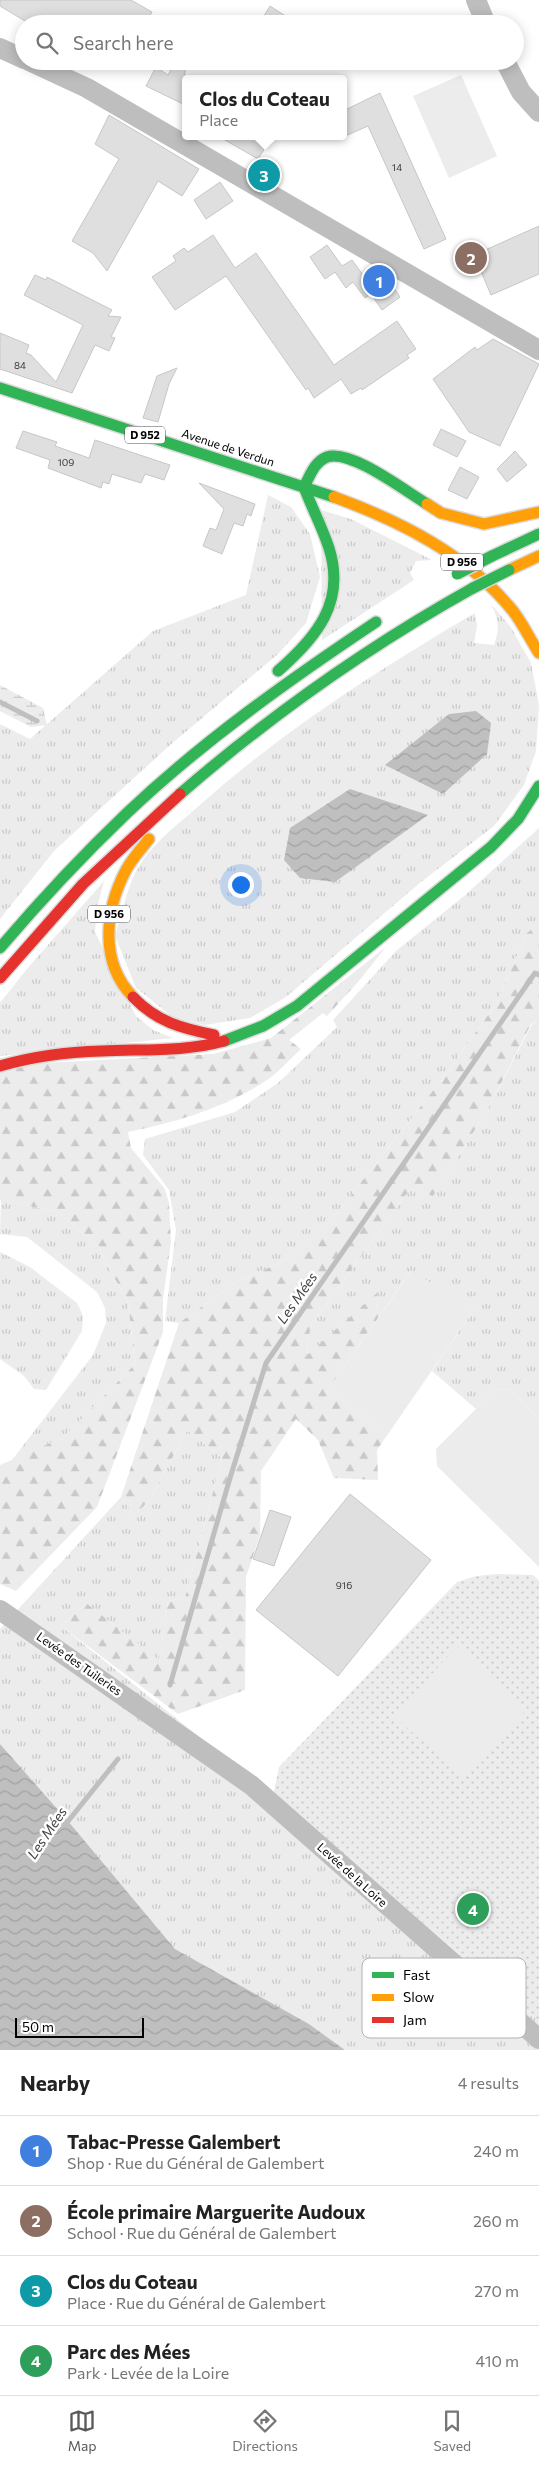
<!DOCTYPE html>
<meta charset="utf-8">
<style>
:root{--surface:#fff;--page:#f2f2f2;--text:#222;--muted:#767676;--line:#e0e0e0;--accent:#595959}
body{margin:0;font-family:Commissioner,sans-serif;background:var(--page);color:var(--text)}
.scale{position:absolute;left:15px;bottom:12px;width:129px;box-sizing:border-box;padding-left:5px;border:2px solid #000;border-top:0;font-size:14px;line-height:18px;white-space:nowrap;color:#000;-webkit-text-stroke:4px #fff;paint-order:stroke}
.you{position:absolute;left:240px;top:884px;width:18px;height:18px;margin:-12px;border:4px solid #fff;border-radius:50%;background:#1a73e8;box-shadow:0 0 0 8px #1a73e833}
.badge{display:grid;place-items:center;width:32px;height:32px;border-radius:50%;background:var(--accent);color:#fff;font-size:16px;font-weight:700}
.pin{position:absolute;translate:-50% -50%;border:2px solid #fff;box-shadow:0 1px 5px #0006}
.popup{position:absolute;left:182px;top:75px;width:165px;height:65px;box-sizing:border-box;display:grid;place-content:center;border-radius:5px;background:var(--surface);filter:drop-shadow(0 1px 4px #0005);font-size:16px;white-space:nowrap;color:var(--muted)}
.popup b{font-size:19px;color:var(--text)}
.popup::after{content:'';position:absolute;left:50%;top:100%;margin-left:-10px;border:10px solid transparent;border-top-color:var(--surface)}
.list{margin:0;padding:0;list-style:none}
h2{display:flex;justify-content:space-between;align-items:center;height:65px;margin:0;padding:0 20px;font-size:21px}
h2 small{font-size:16px;font-weight:400;color:var(--muted)}
.list li{display:grid;grid-template-columns:32px 1fr auto;gap:15px;align-items:center;box-sizing:border-box;height:70px;padding:0 20px;border-top:1px solid var(--line)}
.list b{display:block;font-size:19px;white-space:nowrap}
.list p{margin:0;font-size:16px;white-space:nowrap;color:var(--muted)}
.list em{font-size:16px;font-style:normal;color:var(--muted)}
.icon{flex:none;width:28px;height:28px;fill:none;stroke:currentColor;stroke-width:2;stroke-linecap:round;stroke-linejoin:round}
.map{position:relative;flex:none;width:539px;height:2050px;overflow:hidden}
.search{position:absolute;background:var(--surface);box-shadow:0 2px 12px #0003;left:15px;right:15px;top:15px;height:55px;display:flex;align-items:center;gap:12px;box-sizing:border-box;padding:0 18px;border-radius:28px;color:var(--muted);font-size:19px}
.sheet{height:345px;background:var(--surface)}
nav{display:flex;justify-content:space-around;align-items:center;box-sizing:border-box;height:70px;border-top:1px solid var(--line);background:var(--surface);font-size:14px;color:var(--muted)}
nav a{display:grid;justify-items:center;gap:2px}
nav .on{color:var(--accent)}
.map>svg:first-child{display:block}
.grass{fill:url(#grass-tufts)}
.forest{fill:url(#forest-firs)}
.wetland{fill:url(#wetland-marsh)}
.park{fill:url(#park-dots)}
.garden{fill:#ececec}
.water{fill:url(#water-waves)}
.lines{fill:none;stroke-linecap:round;stroke-linejoin:round}
.stream{stroke:#bfbfbf;stroke-width:5}
.building{fill:#dfdfdf;stroke:#c7c7c7}
.fast-casing{stroke:#dbdbdb;stroke-width:14}
.slow-casing{stroke:#dbdbdb;stroke-width:14}
.jam-casing{stroke:#dbdbdb;stroke-width:14}
.street{stroke:#bebebe;stroke-width:20}
.fast{stroke:#30b455;stroke-width:11}
.slow{stroke:#ff9f0a;stroke-width:11}
.jam{stroke:#e5322d;stroke-width:11}
.fast-bridge-casing{stroke:#dbdbdb;stroke-width:14;stroke-linecap:butt}
.fast-bridge{stroke:#30b455;stroke-width:11}
.labels{text-anchor:middle;stroke-width:5;stroke-linejoin:round;paint-order:stroke}
.number-label{font-size:10px;fill:#383838}
.shield{fill:#fff;stroke:#4c4c4c;stroke-width:1}
.shield-label{font-size:11px;font-weight:bold;fill:#000}
.street-label{font-size:12px;fill:#000;stroke:#fff}
.water-label{font-size:14px;font-style:italic;fill:#444;stroke:#fff}
.key{fill:#fff;stroke:#b2b2b2;stroke-width:1}
.key-label{font-size:14px;fill:#000}
</style>
<div class="map">
<svg width="539" height="2050" viewBox="0 0 539 2050">
<defs>
<pattern id="grass-tufts" width="24" height="20" patternUnits="userSpaceOnUse" patternTransform="scale(1.25)"><rect width="24" height="20" fill="#ececec"/><path d="M3 7l-1-3M5 7V3M7 7l1-3M15 17l-1-3M17 17v-4M19 17l1-3" fill="none" stroke="#c9c9c9"/></pattern>
<pattern id="forest-firs" width="22" height="20" patternUnits="userSpaceOnUse" patternTransform="scale(1.25)"><rect width="22" height="20" fill="#ececec"/><path d="M5 1l3.5 6h-7zM16 11l3.5 6h-7z" fill="#c9c9c9"/></pattern>
<pattern id="wetland-marsh" width="20" height="14" patternUnits="userSpaceOnUse" patternTransform="scale(1.25)"><rect width="20" height="14" fill="#ececec"/><path d="M1 5h8M5 5V1M11 12h8M15 12V8" fill="none" stroke="#c9c9c9"/></pattern>
<pattern id="park-dots" width="8" height="8" patternUnits="userSpaceOnUse" patternTransform="scale(1.25)"><rect width="8" height="8" fill="#ececec"/><path d="M2 2h.1M6 6h.1" fill="none" stroke="#c9c9c9" stroke-width="1.8" stroke-linecap="round"/></pattern>
<pattern id="water-waves" width="16" height="10" patternUnits="userSpaceOnUse" patternTransform="scale(1.25)"><rect width="16" height="10" fill="#bfbfbf"/><path d="M0 5q4-4 8 0t8 0" fill="none" stroke="#a2a2a2"/></pattern>
</defs>
<rect width="100%" height="100%" fill="#fff"/>
<g class="grass">
<path d="M268,495L291,507L310,534L320,577L306,623L278,654L169,746L54,851L0,919V724L30,739L153,631L246,595Z"/>
<path d="M321,510L351,519L432,560L416,561L410,573L414,580L322,640Z"/>
<path d="M491,604L510,626L531,663L539,705L536,751L524,785L494,826L421,882L286,997L250,1018L205,1025L174,1018L136,988L115,936C121,917 128,884 138,868C153,842 180,823 202,803C287,728 378,670 475,613L477,626L474,643L494,645C500,629 499,619 491,604Z"/>
<path d="M539,828V922L526,934L496,1004L446,1074L338,1212L291,1258L238,1281L179,1323L165,1321L176,1230L169,1190L143,1155L145,1139L235,1112L278,1083L337,1027L333,1020L396,951L464,896Z"/>
<path d="M104,881L97,908L95,932L136,1016L153,1030L173,1038L0,1056V1003L26,970Z"/>
<path d="M539,1020V1419L511,1390L496,1389L476,1409L432,1371L473,1311L411,1271L378,1318L377,1294L306,1356L310,1327L410,1189L433,1196L488,1109L532,1024Z"/>
<path d="M1,1200L58,1212L97,1245L128,1303L135,1364L64,1437L12,1460L93,1355L106,1323L105,1308L97,1292L27,1237L0,1234Z"/>
<path d="M0,1252L30,1267L77,1303L83,1316L82,1331L46,1390L34,1389L24,1376L0,1359Z"/>
<path d="M187,1430L222,1458L185,1598L168,1601L159,1661L86,1603L61,1626L273,1796L539,2021V2050H345L309,2024L175,1949L68,1821L0,1744V1629L121,1497L134,1515L150,1500Z"/>
</g>
<g class="forest">
<path d="M539,922V1020L531,1024L488,1109L433,1196L410,1189L310,1327L306,1356L377,1293L378,1318L327,1391L388,1434L377,1450L378,1480L334,1478L318,1440L296,1419L261,1471L260,1535L246,1577L245,1690L178,1714L61,1626L86,1603L159,1660L168,1601L185,1598L222,1458L187,1430L150,1500L134,1515L121,1497L179,1323L238,1281L291,1258L338,1212L446,1074L496,1004L526,934Z"/>
<path d="M386,947L358,982L327,1016L323,1013L289,1040L301,1049C290,1059 279,1072 267,1080C225,1108 176,1122 128,1132L131,1148L165,1189L169,1203L171,1242L163,1299V1332L97,1507L16,1591L0,1584V1465L64,1437L135,1364L128,1303L97,1245L58,1212L0,1200V1073L23,1064L213,1054L271,1038Z"/>
</g>
<path class="wetland" d="M0,685L43,708L47,725L31,727L0,711Z"/>
<path class="park" d="M497,1574L533,1575L539,1581V2021L273,1796L279,1767L457,1582L476,1576Z"/>
<g class="garden">
<path d="M461,75L497,156L449,178L413,96Z"/>
<path d="M412,1270L473,1311L388,1434L327,1391Z"/>
<path d="M496,1389L511,1390L539,1419V1567L437,1466L436,1449Z"/>
<path d="M457,1646L526,1710L463,1777L394,1716Z"/>
</g>
<g class="water">
<path d="M476,711L491,723L487,754L443,794L385,765L449,714Z"/>
<path d="M350,789L428,815L335,882L300,878L284,860L290,828Z"/>
<path d="M0,1744L68,1821L175,1949L309,2024L345,2050H0Z"/>
</g>
<g class="lines">
<g class="stream">
<path d="M0,702L37,721"/>
<path d="M170,1685L230,1478L266,1363L535,973L539,975"/>
<path d="M65,1825L118,1759"/>
</g>
</g>
<g class="building">
<path d="M0,0H131L152,12L146,24H30L0,6Z"/>
<path d="M270,6L298,24H259Z"/>
<path d="M176,61H185V105L146,86L156,67L168,75Z"/>
<path d="M380,93L446,239L424,249L368,126L343,137V111Z"/>
<path d="M109,115L199,169L182,196L158,181L107,271L93,253L72,241L119,159L95,144Z"/>
<path d="M218,136H260L269,142L258,159Z"/>
<path d="M220,182L233,201L206,219L194,200Z"/>
<path d="M539,226V274L491,295L474,255Z"/>
<path d="M213,235L235,268L256,253L334,365L397,321L416,349L407,355L409,358L362,390L361,388L351,394L341,379L314,398L308,388L306,390L226,276L175,310L152,277L176,261L173,256L184,248L188,252Z"/>
<path d="M327,245L342,266L352,260L363,275L371,270L382,286L389,281L400,297L382,310L371,294L365,298L353,282L346,288L335,272L325,279L310,257Z"/>
<path d="M35,275L46,280L47,277L112,310L108,316L121,317L111,337L115,338L109,351L95,345L72,393L0,369V333L29,345L26,353L31,355L56,382L83,325L24,295Z"/>
<path d="M493,339L539,364L500,446L469,432L433,379L475,347L477,350Z"/>
<path d="M177,368L169,384L158,422L143,418L157,376Z"/>
<path d="M441,429L466,441L457,457L433,445Z"/>
<path d="M23,431L57,442L55,446L89,458L95,440L170,465L164,480L145,474L141,483L112,474L109,484L103,482L101,488L48,468L50,460L16,448Z"/>
<path d="M515,451L527,465L507,482L497,469Z"/>
<path d="M460,467L479,477L467,499L448,490Z"/>
<path d="M199,483L255,504L251,516L247,514L243,526L234,523L222,554L203,546L210,528L216,530L224,509Z"/>
<path d="M350,1494L431,1560L338,1676L256,1610Z"/>
<path d="M270,1510L291,1517L274,1566L253,1559Z"/>
</g>
<g class="lines">
<g class="fast-casing">
<g id="fast">
<path d="M0,388L334,497"/>
<path d="M492,556L539,534"/>
<path d="M278,671C317,637 346,602 329,548C322,527 312,508 304,487C310,476 314,462 327,457C351,449 405,491 427,504"/>
<path d="M180,794C270,716 369,646 473,588"/>
<path d="M0,948C40,901 82,856 127,813C203,741 289,680 376,622"/>
<path d="M224,1041L263,1026L297,1006L491,847L518,819L539,786"/>
</g>
</g>
<g class="slow-casing">
<g id="slow">
<path d="M334,497C400,521 468,555 513,611C523,624 530,639 539,653"/>
<path d="M427,504L441,513L484,524L539,512"/>
<path d="M509,570L539,556"/>
<path d="M133,997C99,962 105,910 126,870C132,859 141,849 149,839"/>
</g>
</g>
<g class="jam-casing">
<g id="jam">
<path d="M0,978L83,884L180,794"/>
<path d="M133,997C157,1022 181,1028 214,1035"/>
<path d="M0,1066C34,1056 67,1052 102,1051C143,1049 185,1052 224,1041"/>
</g>
</g>
<g class="street">
<path d="M476,0L486,24"/>
<path d="M0,48L24,59"/>
<path d="M29,61L87,88L539,350"/>
<path d="M505,61L521,92L539,112"/>
<path d="M0,1610L251,1785L539,2039"/>
</g>
<use href="#fast" class="fast"/>
<use href="#slow" class="slow"/>
<use href="#jam" class="jam"/>
<g class="fast-bridge-casing">
<g id="fast-bridge">
<path d="M457,574L492,556"/>
<path d="M473,588L509,570"/>
</g>
</g>
<use href="#fast-bridge" class="fast-bridge"/>
</g>
<g class="labels">
<g class="number-label">
<text x="397" y="171">14</text>
<text x="20" y="369">84</text>
<text x="66" y="466">109</text>
<text x="344" y="1589">916</text>
</g>
<g class="shield">
<rect x="125" y="426.5" width="40" height="17" rx="4"/>
<rect x="441" y="553.5" width="42" height="17" rx="4"/>
<rect x="88" y="905.5" width="42" height="17" rx="4"/>
</g>
<g class="shield-label">
<text x="145" y="439">D 952</text>
<text x="462" y="566">D 956</text>
<text x="109" y="918">D 956</text>
</g>
<g class="street-label">
<text transform="translate(228 448) rotate(18)" y="4">Avenue de Verdun</text>
<text transform="translate(79 1664) rotate(35)" y="4">Levée des Tuileries</text>
<text transform="translate(352 1875) rotate(42)" y="4">Levée de la Loire</text>
</g>
<g class="water-label">
<text transform="translate(297 1298) rotate(-55)" y="5">Les Mées</text>
<text transform="translate(47 1833) rotate(-56)" y="5">Les Mées</text>
</g>
</g>
<rect x="362" y="1958" width="164" height="80" rx="8" class="key"/>
<rect x="372" y="1972" width="22" height="6" fill="#30b455"/>
<rect x="372" y="1994" width="22" height="7" fill="#ff9f0a"/>
<rect x="372" y="2017" width="22" height="6" fill="#e5322d"/>
<g class="key-label">
<text x="403" y="1980">Fast</text>
<text x="403" y="2002">Slow</text>
<text x="403" y="2025">Jam</text>
</g>
</svg>
<div class="scale">50 m</div>
<div class="you"></div>
<div class="pin badge" style="left:379px;top:281px;background:#3f7fe0">1</div>
<div class="pin badge" style="left:471px;top:258px;background:#8d6e63">2</div>
<div class="pin badge" style="left:264px;top:175px;background:#0f9aa8">3</div>
<div class="popup"><b>Clos du Coteau</b>Place</div>
<div class="pin badge" style="left:473px;top:1909px;background:#2e9e5b">4</div>
<div class="search"><svg class="icon" aria-label="search" viewBox="0 0 24 24"><circle cx="10" cy="10" r="6"/><path d="M15 15l6 6"/></svg>Search here</div>
</div>
<section class="sheet">
<h2>Nearby<small>4 results</small></h2>
<ul class="list">
<li><span class="badge" style="background:#3f7fe0">1</span><div><b>Tabac-Presse Galembert</b><p>Shop · Rue du Général de Galembert</p></div><em>240 m</em></li>
<li><span class="badge" style="background:#8d6e63">2</span><div><b>École primaire Marguerite Audoux</b><p>School · Rue du Général de Galembert</p></div><em>260 m</em></li>
<li><span class="badge" style="background:#0f9aa8">3</span><div><b>Clos du Coteau</b><p>Place · Rue du Général de Galembert</p></div><em>270 m</em></li>
<li><span class="badge" style="background:#2e9e5b">4</span><div><b>Parc des Mées</b><p>Park · Levée de la Loire</p></div><em>410 m</em></li>
</ul>
</section>
<nav>
<a class="on"><svg class="icon" aria-label="map" viewBox="0 0 24 24"><path d="M3 6l6-2 6 2 6-2v14l-6 2-6-2-6 2zM9 4v14M15 6v14"/></svg>Map</a>
<a><svg class="icon" aria-label="directions" viewBox="0 0 24 24"><path d="M12 3l9 9-9 9-9-9zM9 14v-3h6M13 9l2 2-2 2"/></svg>Directions</a>
<a><svg class="icon" aria-label="saved" viewBox="0 0 24 24"><path d="M7 4h10v16l-5-4-5 4z"/></svg>Saved</a>
</nav>
